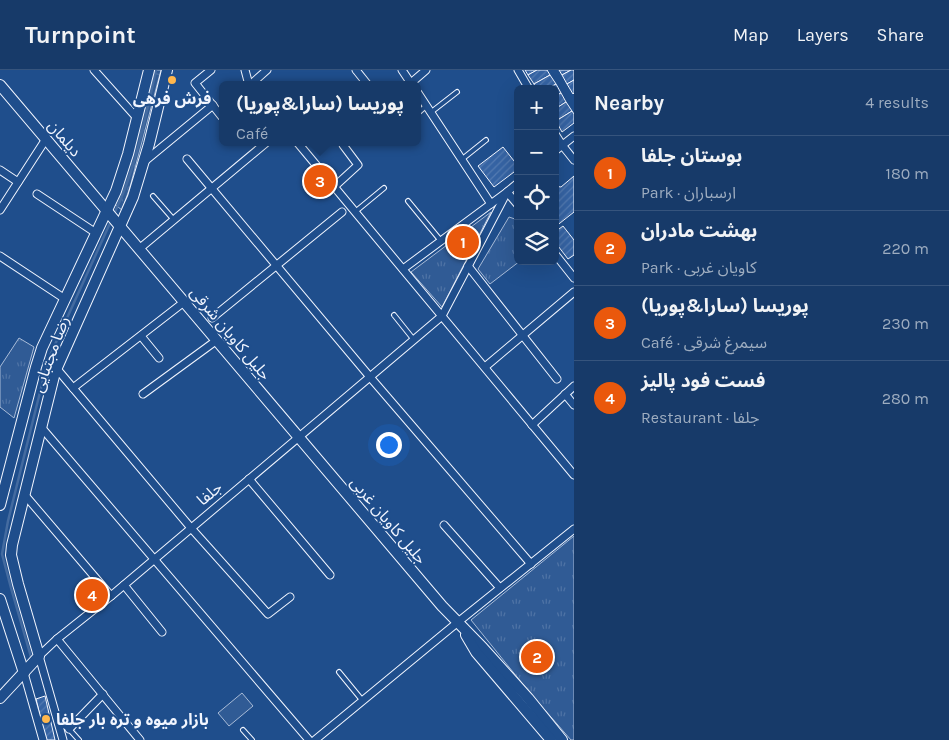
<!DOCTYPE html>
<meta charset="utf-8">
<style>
:root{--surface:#173a69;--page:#244571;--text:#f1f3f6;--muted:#9eadc0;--line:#36547d;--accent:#ea580c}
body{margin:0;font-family:Karla,"Noto Sans Arabic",sans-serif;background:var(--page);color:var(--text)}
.controls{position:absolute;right:15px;top:15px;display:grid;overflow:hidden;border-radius:8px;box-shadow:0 5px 20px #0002}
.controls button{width:45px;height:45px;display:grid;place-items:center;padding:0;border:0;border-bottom:1px solid var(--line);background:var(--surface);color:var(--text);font:25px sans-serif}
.you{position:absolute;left:388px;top:374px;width:18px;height:18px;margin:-12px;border:4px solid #fff;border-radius:50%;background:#1a73e8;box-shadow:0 0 0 8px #1a73e833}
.badge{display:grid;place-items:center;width:32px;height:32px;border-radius:50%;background:var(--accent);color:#fff;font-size:16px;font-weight:700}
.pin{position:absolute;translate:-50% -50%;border:2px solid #fff;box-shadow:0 1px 5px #0006}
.popup{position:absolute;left:219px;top:11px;width:202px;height:65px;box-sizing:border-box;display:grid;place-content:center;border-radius:8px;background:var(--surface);filter:drop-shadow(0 1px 4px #0005);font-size:16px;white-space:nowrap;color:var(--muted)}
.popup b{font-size:19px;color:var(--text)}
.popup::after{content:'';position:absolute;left:50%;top:100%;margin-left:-10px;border:10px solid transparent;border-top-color:var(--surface)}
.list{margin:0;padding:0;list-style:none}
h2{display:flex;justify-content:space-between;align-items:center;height:65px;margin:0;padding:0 20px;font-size:21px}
h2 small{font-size:16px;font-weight:400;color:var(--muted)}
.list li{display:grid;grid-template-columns:32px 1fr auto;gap:15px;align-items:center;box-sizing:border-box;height:75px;padding:0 20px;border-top:1px solid var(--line)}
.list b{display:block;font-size:19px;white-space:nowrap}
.list p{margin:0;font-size:16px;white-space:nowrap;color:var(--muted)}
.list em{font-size:16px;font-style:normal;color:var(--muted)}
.icon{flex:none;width:28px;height:28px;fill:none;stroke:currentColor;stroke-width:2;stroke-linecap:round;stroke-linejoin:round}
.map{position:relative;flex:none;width:574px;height:670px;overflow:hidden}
header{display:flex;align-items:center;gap:30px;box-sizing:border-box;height:70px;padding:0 25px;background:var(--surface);border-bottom:1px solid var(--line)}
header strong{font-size:24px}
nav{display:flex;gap:28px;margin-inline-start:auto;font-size:18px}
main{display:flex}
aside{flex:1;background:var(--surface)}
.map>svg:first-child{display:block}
.forest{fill:url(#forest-crowns);stroke:#a8bbd7}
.park{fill:url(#park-tufts);stroke:#a8bbd7}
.pitch{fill:#305b95;stroke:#a8bbd7}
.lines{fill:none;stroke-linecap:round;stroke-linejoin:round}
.stream{stroke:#446ba0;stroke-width:2.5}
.building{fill:url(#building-hatch);stroke:#f2f6ff}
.lane-casing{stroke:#f2f6ff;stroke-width:6}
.street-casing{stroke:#f2f6ff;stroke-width:9}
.secondary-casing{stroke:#f2f6ff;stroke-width:12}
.lane{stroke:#1f4e8c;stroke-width:4}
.street{stroke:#1f4e8c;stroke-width:7}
.secondary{stroke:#1f4e8c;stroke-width:10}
.poi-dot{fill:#ffb74d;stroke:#1f4e8c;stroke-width:2}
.labels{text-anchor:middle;stroke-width:4;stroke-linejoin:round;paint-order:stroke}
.poi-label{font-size:16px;font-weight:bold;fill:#f2f6ff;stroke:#1f4e8c}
.street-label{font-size:16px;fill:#f2f6ff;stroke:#1f4e8c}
</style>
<header>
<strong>Turnpoint</strong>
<nav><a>Map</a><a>Layers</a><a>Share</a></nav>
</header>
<main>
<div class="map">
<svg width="574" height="670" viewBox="0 0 574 670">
<defs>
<pattern id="forest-crowns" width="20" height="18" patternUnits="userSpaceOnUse" patternTransform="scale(1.25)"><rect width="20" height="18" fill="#305b95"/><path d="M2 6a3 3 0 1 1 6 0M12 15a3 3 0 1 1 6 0" fill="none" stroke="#4e73a5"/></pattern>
<pattern id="park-tufts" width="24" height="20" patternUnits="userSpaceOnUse" patternTransform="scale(1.25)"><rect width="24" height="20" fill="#305b95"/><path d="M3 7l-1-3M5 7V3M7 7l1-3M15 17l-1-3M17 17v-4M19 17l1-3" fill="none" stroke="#4e73a5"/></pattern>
<pattern id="building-hatch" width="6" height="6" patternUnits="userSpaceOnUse" patternTransform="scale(1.25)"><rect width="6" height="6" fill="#3563a3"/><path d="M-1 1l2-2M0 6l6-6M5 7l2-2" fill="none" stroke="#537ab1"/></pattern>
</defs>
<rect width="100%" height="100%" fill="#1f4e8c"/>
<path class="forest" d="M153,0H161L130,117L122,140L114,134Z"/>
<g class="park">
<path d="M491,142L442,237L411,202Z"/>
<path d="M509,147L518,150V191H520L490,214L478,199Z"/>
<path d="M19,268L34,277L14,348L0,337V297Z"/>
<path d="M574,466V670H571L530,623L471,550Z"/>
</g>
<path class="pitch" d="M242,623L253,636L229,656L218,643Z"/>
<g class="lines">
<g class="stream">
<path d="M114,144C136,99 145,49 156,0"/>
<path d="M31,587L11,518L2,484L8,451L48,290L111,151"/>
</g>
</g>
<g class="building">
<path d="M525,0H537L528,5Z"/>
<path d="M537,0H547L550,5L534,14L528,5Z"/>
<path d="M559,0H571L562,5Z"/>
<path d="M571,0H574V10L567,14L562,5Z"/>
<path d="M550,5L556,14L547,19H536L534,14Z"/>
<path d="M574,10V23L573,24L567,14Z"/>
<path d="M556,14L561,23L555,26V19H547Z"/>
<path d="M561,23L566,32L555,39V26Z"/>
<path d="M566,32L572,41L556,51L555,39Z"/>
<path d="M572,41L574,44V53L562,62L556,51Z"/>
<path d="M503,77L518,96V99L494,117L478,96Z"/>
<path d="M574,106V142L555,157V116L561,117Z"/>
<path d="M563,156L574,170V185L568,189L555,172V162Z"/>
<path d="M45,626L55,670H46L36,629Z"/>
</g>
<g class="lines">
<g class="lane-casing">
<g id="lane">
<path d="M418,43L426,36"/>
<path d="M430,43L457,22"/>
<path d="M461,90L486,70"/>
<path d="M153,126L174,150"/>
<path d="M408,131L441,171"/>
<path d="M355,142L384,118"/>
<path d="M394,245L414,270"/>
<path d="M339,602L362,630"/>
<path d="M58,653L69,659L79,670"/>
<path d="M243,660L252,670"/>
</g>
</g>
<g class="street-casing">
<g id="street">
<path d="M94,0L137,48"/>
<path d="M211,0L195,13L222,47"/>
<path d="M245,0L249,15"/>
<path d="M356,0L368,15"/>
<path d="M402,0L412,15"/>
<path d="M518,0L529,19"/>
<path d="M411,13L426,0"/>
<path d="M250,15L267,0"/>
<path d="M418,23L491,134"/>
<path d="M555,64L562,75L574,90"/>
<path d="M297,72L574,405"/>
<path d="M555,81L574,66"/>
<path d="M187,89L370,307L531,494"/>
<path d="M145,91L213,35"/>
<path d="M0,100L18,112"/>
<path d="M334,117L358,95L343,75"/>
<path d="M37,124L96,163"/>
<path d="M0,140L46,69"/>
<path d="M139,179L267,72"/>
<path d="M555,184L574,208"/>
<path d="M0,186L65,229"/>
<path d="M468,196L557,309"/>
<path d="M403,199L507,122L518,135"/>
<path d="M212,248L342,142"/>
<path d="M141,266L159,288"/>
<path d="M485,297L574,222"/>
<path d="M57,299L191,458L268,544L290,527"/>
<path d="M73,318L184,232"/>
<path d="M143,324L217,270"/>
<path d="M565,324L574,335"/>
<path d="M532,355L574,316"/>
<path d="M41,357L309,670"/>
<path d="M249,409L330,505"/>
<path d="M24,424L111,526"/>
<path d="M444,455L500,518"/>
<path d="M124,515L162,562"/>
<path d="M57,569L140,670"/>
<path d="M24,603L43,670"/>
<path d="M69,659L103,624"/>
<path d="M63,670L39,586L57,569L111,526L442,246L507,122L518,113"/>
<path d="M315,670L458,552L574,459"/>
</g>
</g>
<g class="secondary-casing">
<g id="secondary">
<path d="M0,15L442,536L483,578L528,628L562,670"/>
<path d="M0,435L36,297L42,278L116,121L128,84L149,0"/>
<path d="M0,529L24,603"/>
<path d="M466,565L476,582L551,670"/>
<path d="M0,628L39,586L18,514L11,485L12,475L55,302L133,127L149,74L167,0"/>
</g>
</g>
<use href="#lane" class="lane"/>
<use href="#street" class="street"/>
<use href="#secondary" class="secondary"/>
</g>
<g class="poi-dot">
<circle cx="172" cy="10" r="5"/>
<circle cx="46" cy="649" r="5"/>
</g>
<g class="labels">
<g class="poi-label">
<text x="172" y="34">فرش فرهی</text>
<text x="56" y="655" text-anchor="start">بازار میوه و تره بار جلفا</text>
</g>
<g class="street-label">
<text transform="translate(65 68) rotate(50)" y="6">دیلمان</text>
<text transform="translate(231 263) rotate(50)" y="6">جلیل کاویان شرقی</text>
<text transform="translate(50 284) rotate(-70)" y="6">رضا مجتبایی</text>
<text transform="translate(209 423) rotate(-40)" y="6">جلفا</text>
<text transform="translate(389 450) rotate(50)" y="6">جلیل کاویان غربی</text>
</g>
</g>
</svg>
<div class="controls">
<button>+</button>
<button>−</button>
<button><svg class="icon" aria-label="locate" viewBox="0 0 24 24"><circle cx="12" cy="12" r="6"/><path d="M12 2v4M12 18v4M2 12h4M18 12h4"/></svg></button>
<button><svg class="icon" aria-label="layers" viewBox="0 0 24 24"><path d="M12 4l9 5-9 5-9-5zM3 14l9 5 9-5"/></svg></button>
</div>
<div class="you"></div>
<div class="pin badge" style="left:463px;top:172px">1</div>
<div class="pin badge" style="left:537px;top:587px">2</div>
<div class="pin badge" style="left:320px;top:111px">3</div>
<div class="popup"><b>پوریسا (سارا&amp;پوریا)</b>Café</div>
<div class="pin badge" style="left:92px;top:525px">4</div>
</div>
<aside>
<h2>Nearby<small>4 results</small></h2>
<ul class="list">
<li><span class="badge">1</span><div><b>بوستان جلفا</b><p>Park · ارسباران</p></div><em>180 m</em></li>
<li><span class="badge">2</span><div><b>بهشت مادران</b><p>Park · کاویان غربی</p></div><em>220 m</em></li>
<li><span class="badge">3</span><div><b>پوریسا (سارا&amp;پوریا)</b><p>Café · سیمرغ شرقی</p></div><em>230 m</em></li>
<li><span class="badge">4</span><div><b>فست فود پالیز</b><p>Restaurant · جلفا</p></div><em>280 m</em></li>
</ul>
</aside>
</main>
